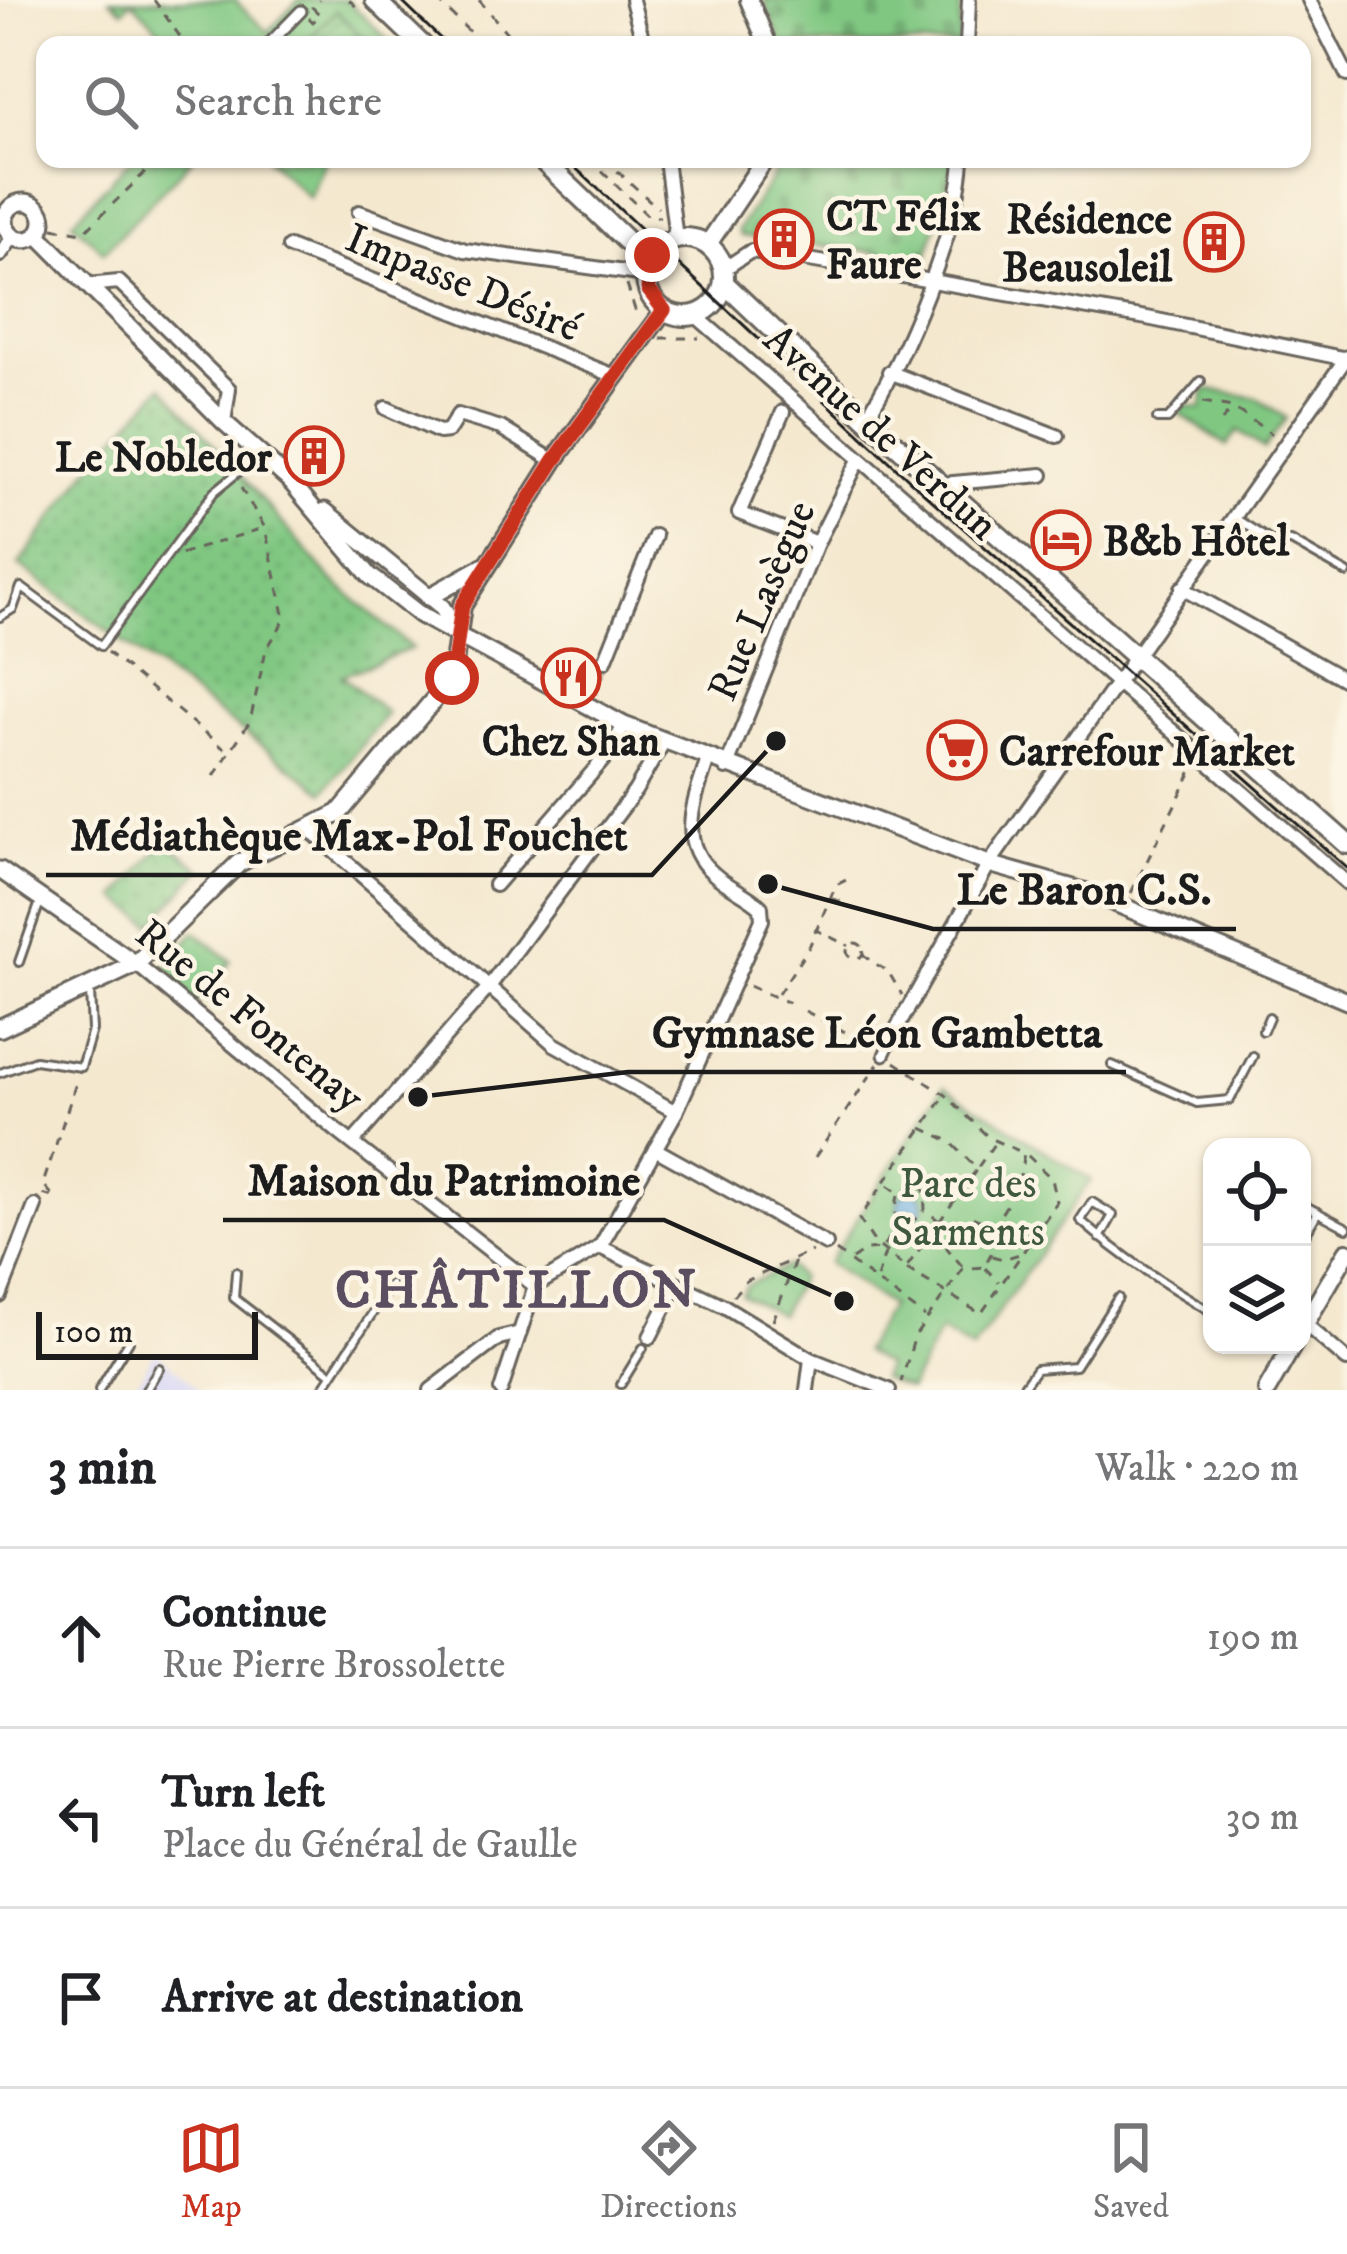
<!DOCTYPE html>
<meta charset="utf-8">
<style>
:root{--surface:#fff;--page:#f2f2f2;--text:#202124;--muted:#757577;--line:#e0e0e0;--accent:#c8321e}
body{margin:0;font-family:"IM FELL DW Pica",serif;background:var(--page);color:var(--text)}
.controls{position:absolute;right:36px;bottom:36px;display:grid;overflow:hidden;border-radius:24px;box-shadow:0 3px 9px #0004}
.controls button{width:108px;height:108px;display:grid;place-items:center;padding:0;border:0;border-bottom:3px solid var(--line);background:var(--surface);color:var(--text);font:60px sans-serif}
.scale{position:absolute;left:36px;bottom:30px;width:222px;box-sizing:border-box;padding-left:12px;border:6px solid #1c1c1c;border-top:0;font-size:33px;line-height:42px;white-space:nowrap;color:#1c1c1c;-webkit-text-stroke:9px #fcf5e5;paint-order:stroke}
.stop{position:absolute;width:36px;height:36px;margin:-27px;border:9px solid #c8321e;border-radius:50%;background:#fff}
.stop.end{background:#c8321e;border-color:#fff;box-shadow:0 3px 12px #0008}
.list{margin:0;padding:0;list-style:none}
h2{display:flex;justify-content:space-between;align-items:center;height:156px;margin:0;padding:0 48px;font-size:51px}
h2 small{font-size:39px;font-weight:400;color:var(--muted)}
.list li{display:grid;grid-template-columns:78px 1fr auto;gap:36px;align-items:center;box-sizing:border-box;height:180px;padding:0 48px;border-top:3px solid var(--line)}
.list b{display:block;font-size:45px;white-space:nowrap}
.list p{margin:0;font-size:39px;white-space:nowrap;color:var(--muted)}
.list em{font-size:39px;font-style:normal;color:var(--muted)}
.icon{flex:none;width:66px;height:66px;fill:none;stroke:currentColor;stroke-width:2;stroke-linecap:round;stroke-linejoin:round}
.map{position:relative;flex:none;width:1347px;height:1390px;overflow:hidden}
.search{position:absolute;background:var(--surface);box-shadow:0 3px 9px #0004;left:36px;right:36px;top:36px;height:132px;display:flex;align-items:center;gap:30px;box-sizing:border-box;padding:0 42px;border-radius:24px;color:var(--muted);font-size:45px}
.sheet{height:696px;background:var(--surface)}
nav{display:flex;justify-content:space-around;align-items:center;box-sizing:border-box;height:168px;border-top:3px solid var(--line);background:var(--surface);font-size:33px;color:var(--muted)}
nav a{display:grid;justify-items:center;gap:6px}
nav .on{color:var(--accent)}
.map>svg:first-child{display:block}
.built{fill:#d7d7f8}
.grass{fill:url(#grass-dots);stroke:#4e724f;stroke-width:3}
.cemetery{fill:url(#cemetery-stones);stroke:#4e724f;stroke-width:3}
.park{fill:#80c782;stroke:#4e724f;stroke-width:3}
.garden{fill:url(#garden-furrows);stroke:#4e724f;stroke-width:3}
.water{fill:url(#water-ripples);stroke:#466780;stroke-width:3}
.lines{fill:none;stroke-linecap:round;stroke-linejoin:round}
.minor-tunnel{stroke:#c9bfab;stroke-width:12;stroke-dasharray:12 6;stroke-linecap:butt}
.service-casing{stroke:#68635b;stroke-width:12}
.pedestrian-casing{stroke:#68635b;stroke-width:15}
.minor-casing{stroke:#68635b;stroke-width:18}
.tertiary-casing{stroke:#68635b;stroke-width:21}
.secondary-casing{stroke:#68635b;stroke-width:22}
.primary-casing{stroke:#68635b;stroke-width:24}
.path{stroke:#68635b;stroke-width:3;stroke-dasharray:9 9;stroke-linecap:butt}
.service{stroke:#fff;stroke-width:6}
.pedestrian{stroke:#fff;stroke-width:9}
.minor{stroke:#fff;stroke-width:12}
.tertiary{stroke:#fff;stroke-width:15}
.secondary{stroke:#fff;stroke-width:16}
.primary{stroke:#fff;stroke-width:18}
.tram{stroke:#1c1c1c;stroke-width:3}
.route{stroke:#c8321e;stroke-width:15}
.labels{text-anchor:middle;stroke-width:9;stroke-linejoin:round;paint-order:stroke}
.poi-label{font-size:42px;font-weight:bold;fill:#1c1c1c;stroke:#fcf5e5;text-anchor:start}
.street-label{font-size:42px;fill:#1c1c1c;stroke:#fcf5e5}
.park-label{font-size:42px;fill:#3f5840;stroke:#fcf5e5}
.district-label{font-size:54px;font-weight:bold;letter-spacing:3px;fill:#5c4e61;stroke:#fcf5e5}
.leader{fill:none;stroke:#1c1c1c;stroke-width:4.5}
.callout-dot{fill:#1c1c1c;stroke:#fcf5e5;stroke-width:4.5}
.callout-label{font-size:45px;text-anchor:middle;font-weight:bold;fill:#1c1c1c;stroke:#fcf5e5;stroke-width:9;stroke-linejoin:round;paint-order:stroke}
</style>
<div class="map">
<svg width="1347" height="1390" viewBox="0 0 1347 1390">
<defs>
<pattern id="grass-dots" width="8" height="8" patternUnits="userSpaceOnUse" patternTransform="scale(3)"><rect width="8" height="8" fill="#80c782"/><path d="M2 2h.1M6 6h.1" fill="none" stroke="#6eaa70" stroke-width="1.8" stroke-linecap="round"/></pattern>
<pattern id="cemetery-stones" width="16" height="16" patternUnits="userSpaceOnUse" patternTransform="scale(3)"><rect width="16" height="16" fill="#80c782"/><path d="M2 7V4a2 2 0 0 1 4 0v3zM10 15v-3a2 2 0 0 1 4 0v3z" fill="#6eaa70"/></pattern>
<pattern id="garden-furrows" width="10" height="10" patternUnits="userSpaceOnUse" patternTransform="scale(3)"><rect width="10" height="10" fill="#80c782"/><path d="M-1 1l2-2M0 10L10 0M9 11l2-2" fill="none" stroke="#6eaa70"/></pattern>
<pattern id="water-ripples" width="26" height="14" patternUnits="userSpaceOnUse" patternTransform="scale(3)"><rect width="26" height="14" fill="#70b2e5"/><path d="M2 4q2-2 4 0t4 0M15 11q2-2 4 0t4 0" fill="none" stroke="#6098c4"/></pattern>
</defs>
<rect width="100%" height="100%" fill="#fcf5e5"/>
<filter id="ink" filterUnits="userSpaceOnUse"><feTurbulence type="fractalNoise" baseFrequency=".00833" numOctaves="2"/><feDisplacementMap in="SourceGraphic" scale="24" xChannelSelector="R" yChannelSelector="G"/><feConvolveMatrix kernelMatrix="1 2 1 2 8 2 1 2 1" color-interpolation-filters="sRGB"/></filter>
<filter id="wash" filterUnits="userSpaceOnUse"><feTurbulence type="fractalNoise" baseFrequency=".004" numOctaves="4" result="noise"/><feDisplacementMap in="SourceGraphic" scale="48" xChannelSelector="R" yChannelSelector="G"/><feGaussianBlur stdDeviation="2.7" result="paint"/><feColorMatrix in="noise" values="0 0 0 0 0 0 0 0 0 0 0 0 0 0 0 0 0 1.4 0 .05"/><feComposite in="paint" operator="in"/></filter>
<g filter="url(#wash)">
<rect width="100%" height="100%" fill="#f4e8cf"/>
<path class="built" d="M155,1351L200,1390H133Z"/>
<g class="grass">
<path d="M163,386L331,579L412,648L342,676L387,713L324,792L19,565L97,458Z"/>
<path d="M165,841L202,869L152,925L117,898Z"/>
</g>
<g class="cemetery">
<path d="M764,0H961L959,45H782Z"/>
<path d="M784,159H955L927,258L741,236L738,230Z"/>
</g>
<g class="park">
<path d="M110,0H234L268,32L299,0H347L393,45H174L132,1L122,10Z"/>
<path d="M131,159H192L104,252L72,222Z"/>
<path d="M268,159H326L309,198Z"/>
<path d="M1205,389L1257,398L1286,418L1264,449L1238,430L1227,446L1179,413L1184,405L1202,408Z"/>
<path d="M195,931L231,961L197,1003L170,982L168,963Z"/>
<path d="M944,1086L1091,1180L972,1350L940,1331L909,1389L881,1378L886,1366L863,1351L890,1306L828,1263Z"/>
<path d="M788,1266L800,1278L780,1315L741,1294L747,1285Z"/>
</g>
<path class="garden" d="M336,11L366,41L371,45H303Z"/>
<circle class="water" cx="911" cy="1204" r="13"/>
</g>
<g filter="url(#ink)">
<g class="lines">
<path class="minor-tunnel" d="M592,693L605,661"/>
<g class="service-casing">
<g id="service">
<path d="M1157,419H1168L1201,381"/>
<path d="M1235,518L1271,541H1291L1347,573"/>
<path d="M0,617L13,609L21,587L101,646L214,492L258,456"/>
<path d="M19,962L40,902"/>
<path d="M1263,1031L1269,1017"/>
<path d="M1112,1065L1197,1103L1230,1100L1253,1056"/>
<path d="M0,1073L35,1060L81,1067L92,1030L90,992"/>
<path d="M1302,1204L1347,1228"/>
<path d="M1100,1238L1113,1215L1092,1202L1080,1220C1122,1257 1164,1284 1212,1312"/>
<path d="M1302,1240L1318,1212"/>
<path d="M236,1272L234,1298L332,1374"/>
<path d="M621,1384L643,1348"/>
<path d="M99,1390L129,1341"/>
<path d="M146,1390L159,1368"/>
<path d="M322,1390L391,1285"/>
<path d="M1021,1390L1036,1369L1075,1366L1118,1298"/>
</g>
</g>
<g class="pedestrian-casing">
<g id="pedestrian">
<path d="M268,45L301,11"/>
<path d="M884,1055L895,1032"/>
</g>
</g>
<g class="minor-casing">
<g id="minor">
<path d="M632,0L644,45"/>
<path d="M1309,0L1347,75"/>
<path d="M967,45L969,0"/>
<path d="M666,159L676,239"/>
<path d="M359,212L465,250L646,275"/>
<path d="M289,247L615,376"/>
<path d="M0,255L13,237"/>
<path d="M724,269L751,251L774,254L1147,318L1347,359"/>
<path d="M87,285L119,282L229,389L224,422"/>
<path d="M695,315L1347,883"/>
<path d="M889,372L1057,436"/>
<path d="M386,408L439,432L448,431L458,415L501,428L554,461"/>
<path d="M783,412L739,513L817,543"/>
<path d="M866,418C904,360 959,227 962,159"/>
<path d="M942,484L1042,475"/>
<path d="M1182,588L1347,681"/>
<path d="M605,661L655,536"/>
<path d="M726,768L817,543L859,460"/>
<path d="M311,831L554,1044L676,1112"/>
<path d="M495,885L609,753L624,725"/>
<path d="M136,964L337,1131L535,1286"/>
<path d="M895,1032L989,864L1347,357"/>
<path d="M353,1142L488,988L635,791L664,741"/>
<path d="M655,1149L826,1244"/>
<path d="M600,1247L724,1306L811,1359L889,1390"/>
<path d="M0,1296L35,1206"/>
<path d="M1305,1324L1347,1360"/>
<path d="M650,1337L677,1284"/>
<path d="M431,1390L499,1338L520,1333"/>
<path d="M501,1390L535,1286L600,1247L676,1112L762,920L761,907C747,894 728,887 714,874C675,841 695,800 708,759"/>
<path d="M807,1390L811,1359"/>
</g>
</g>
<g class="tertiary-casing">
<g id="tertiary">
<circle cx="24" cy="221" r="19"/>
<path d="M38,235L224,422L298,488"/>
<path d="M291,482L370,576L420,615L624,725L989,864L1091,893L1347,1001"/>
<path d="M325,511L442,607L456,632"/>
<path d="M0,870L136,964"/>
</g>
</g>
<g class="secondary-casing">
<g id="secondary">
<path d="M749,0L768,45"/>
<path d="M708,244L765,159"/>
<path d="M429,597L483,567"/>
<path d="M0,1028L136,964L239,863L339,813L452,678L462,606L554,461L664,310"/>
<path d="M1302,1329L1347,1252"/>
<path d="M1267,1390L1293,1345"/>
</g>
</g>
<g class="primary-casing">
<g id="primary">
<path d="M375,0L422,45"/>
<path d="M541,159L633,247L652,255"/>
<circle cx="685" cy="277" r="39"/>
<path d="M724,283L866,418L1347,844"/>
</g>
</g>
<g class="path">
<path d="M154,0L186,45"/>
<path d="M349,0L361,11"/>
<path d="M437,0L483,45"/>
<path d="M479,0L517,45"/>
<path d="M309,18L313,22L320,15L312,7L319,0"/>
<path d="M589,159L648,216L660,217"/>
<path d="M604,159L658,208"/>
<path d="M53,228L83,233L159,159"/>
<path d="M627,285L637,316"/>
<path d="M660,338H699"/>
<path d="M1203,402L1232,407L1272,434"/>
<path d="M1222,421L1231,408"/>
<path d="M181,554L263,528"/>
<path d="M107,652L228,752"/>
<path d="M214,776L250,721L266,650L285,619L265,528L241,488"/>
<path d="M1131,893L1194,767"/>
<path d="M832,899L843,902"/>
<path d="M814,929L849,946"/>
<circle cx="855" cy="951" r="8"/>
<path d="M862,954L889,973L902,995"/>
<path d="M749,986L789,1003"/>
<path d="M778,994L809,947L836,885L852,877"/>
<path d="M805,1011L872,1046"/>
<path d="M895,1062L946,1095L989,1138L1024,1153L1018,1187L988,1235L993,1250L984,1267L963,1269L915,1336L901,1382"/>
<path d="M922,1128L950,1141L977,1169L906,1268L875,1243L859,1219L944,1097"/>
<path d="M815,1157L878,1064"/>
<path d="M978,1167L996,1141"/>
<path d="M888,1185L899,1193L924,1187L925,1210L938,1220"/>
<path d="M43,1194L55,1198L43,1184L77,1080"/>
<path d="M898,1195L895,1213L900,1221L914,1220L924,1211"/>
<path d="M836,1251L925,1317"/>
<path d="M992,1256L1003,1259L1023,1253"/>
<path d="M852,1259L866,1250L882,1249L899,1220"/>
<path d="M962,1266L947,1248L952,1229L961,1230L970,1216L991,1225"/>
<path d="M985,1268L999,1282"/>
<path d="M907,1269L981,1314L1057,1202L1052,1179L1025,1153"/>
<path d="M877,1278L885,1253"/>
<path d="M733,1296L746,1281L812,1251"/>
<path d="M773,1321L796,1258"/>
</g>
<use href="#service" class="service"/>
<use href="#pedestrian" class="pedestrian"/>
<use href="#minor" class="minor"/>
<use href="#tertiary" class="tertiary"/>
<use href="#secondary" class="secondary"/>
<use href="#primary" class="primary"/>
<g class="tram">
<path d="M400,0L447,45"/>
<path d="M566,159L917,487L1347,868"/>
</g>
</g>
</g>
<g class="lines" filter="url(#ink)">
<path class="route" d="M452,678L462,606L554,461L664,310L648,289L652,255"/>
</g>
<defs>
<g id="building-ring" transform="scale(3)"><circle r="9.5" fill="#fcf5e5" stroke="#c8321e" stroke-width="1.5"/><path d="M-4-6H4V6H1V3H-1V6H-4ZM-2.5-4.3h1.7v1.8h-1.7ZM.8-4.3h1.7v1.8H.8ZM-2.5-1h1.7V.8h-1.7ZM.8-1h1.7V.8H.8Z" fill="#c8321e"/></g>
<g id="hotel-ring" transform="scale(3)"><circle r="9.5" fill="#fcf5e5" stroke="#c8321e" stroke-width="1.5"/><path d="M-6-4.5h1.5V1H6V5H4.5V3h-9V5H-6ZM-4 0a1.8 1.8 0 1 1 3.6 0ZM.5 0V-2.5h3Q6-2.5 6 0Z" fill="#c8321e"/></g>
<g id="restaurant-ring" transform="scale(3)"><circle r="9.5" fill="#fcf5e5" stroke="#c8321e" stroke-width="1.5"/><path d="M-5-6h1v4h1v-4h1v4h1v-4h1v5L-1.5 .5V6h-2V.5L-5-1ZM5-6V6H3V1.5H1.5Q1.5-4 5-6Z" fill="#c8321e"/></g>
<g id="supermarket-ring" transform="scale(3)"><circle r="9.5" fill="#fcf5e5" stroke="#c8321e" stroke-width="1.5"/><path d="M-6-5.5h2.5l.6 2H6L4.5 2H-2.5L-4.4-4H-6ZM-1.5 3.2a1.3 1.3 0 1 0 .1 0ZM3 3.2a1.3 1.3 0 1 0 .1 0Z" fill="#c8321e"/></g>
</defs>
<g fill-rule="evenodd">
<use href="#building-ring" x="784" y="239"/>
<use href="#building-ring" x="1214" y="242"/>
<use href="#building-ring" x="314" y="456"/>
<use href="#hotel-ring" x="1061" y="540"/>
<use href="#restaurant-ring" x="571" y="678"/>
<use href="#supermarket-ring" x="957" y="750"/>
</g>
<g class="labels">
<g class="poi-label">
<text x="826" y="230">CT Félix<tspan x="826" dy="48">Faure</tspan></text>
<text x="1172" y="233" text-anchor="end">Résidence<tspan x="1172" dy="48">Beausoleil</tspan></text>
<text x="272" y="471" text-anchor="end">Le Nobledor</text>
<text x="1103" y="555">B&amp;b Hôtel</text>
<text x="571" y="755" text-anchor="middle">Chez Shan</text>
<text x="999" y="765">Carrefour Market</text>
</g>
<g class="street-label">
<text transform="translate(464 281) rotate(22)" y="15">Impasse Désiré</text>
<text transform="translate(882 431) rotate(42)" y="15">Avenue de Verdun</text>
<text transform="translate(760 600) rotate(-67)" y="15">Rue Lasègue</text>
<text transform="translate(251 1014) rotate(39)" y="15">Rue de Fontenay</text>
</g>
<g class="park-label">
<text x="968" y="1197">Parc des<tspan x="968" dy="48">Sarments</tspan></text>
</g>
<g class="district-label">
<text x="517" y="1307">CHÂTILLON</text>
</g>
</g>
<path class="leader" d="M776 741L652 875H46M768 884L933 929H1236M418 1097L628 1072H1126M844 1301L664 1220H223"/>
<g class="callout-dot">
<circle cx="776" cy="741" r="12"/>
<circle cx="768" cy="884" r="12"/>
<circle cx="418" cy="1097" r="12"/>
<circle cx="844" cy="1301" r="12"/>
</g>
<g class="callout-label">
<text x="349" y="850">Médiathèque Max-Pol Fouchet</text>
<text x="1084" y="904">Le Baron C.S.</text>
<text x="877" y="1047">Gymnase Léon Gambetta</text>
<text x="444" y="1195">Maison du Patrimoine</text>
</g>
</svg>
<div class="controls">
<button><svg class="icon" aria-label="locate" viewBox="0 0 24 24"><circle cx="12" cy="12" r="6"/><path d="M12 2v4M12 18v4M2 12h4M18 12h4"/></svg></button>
<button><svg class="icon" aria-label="layers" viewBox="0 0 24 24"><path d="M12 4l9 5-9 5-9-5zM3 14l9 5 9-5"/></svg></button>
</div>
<div class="scale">100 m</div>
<div class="stop" style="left:452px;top:678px"></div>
<div class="stop end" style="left:652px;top:255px"></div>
<div class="search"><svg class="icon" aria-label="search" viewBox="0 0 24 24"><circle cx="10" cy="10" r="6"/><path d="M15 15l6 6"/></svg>Search here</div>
</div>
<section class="sheet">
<h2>3 min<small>Walk · 220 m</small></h2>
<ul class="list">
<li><svg class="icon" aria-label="ahead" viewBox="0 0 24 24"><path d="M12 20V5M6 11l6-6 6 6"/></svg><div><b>Continue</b><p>Rue Pierre Brossolette</p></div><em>190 m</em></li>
<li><svg class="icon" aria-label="left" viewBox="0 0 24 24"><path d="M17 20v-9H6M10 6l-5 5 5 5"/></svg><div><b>Turn left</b><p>Place du Général de Gaulle</p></div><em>30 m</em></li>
<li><svg class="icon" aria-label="arrive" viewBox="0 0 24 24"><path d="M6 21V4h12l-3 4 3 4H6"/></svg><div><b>Arrive at destination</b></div></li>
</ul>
</section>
<nav>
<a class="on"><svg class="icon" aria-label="map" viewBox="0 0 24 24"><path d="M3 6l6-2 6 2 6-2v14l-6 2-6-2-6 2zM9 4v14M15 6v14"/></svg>Map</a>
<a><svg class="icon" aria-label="directions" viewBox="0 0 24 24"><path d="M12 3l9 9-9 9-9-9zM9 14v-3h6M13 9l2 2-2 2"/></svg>Directions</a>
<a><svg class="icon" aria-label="saved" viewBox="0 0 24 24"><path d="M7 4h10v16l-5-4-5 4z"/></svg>Saved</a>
</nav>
